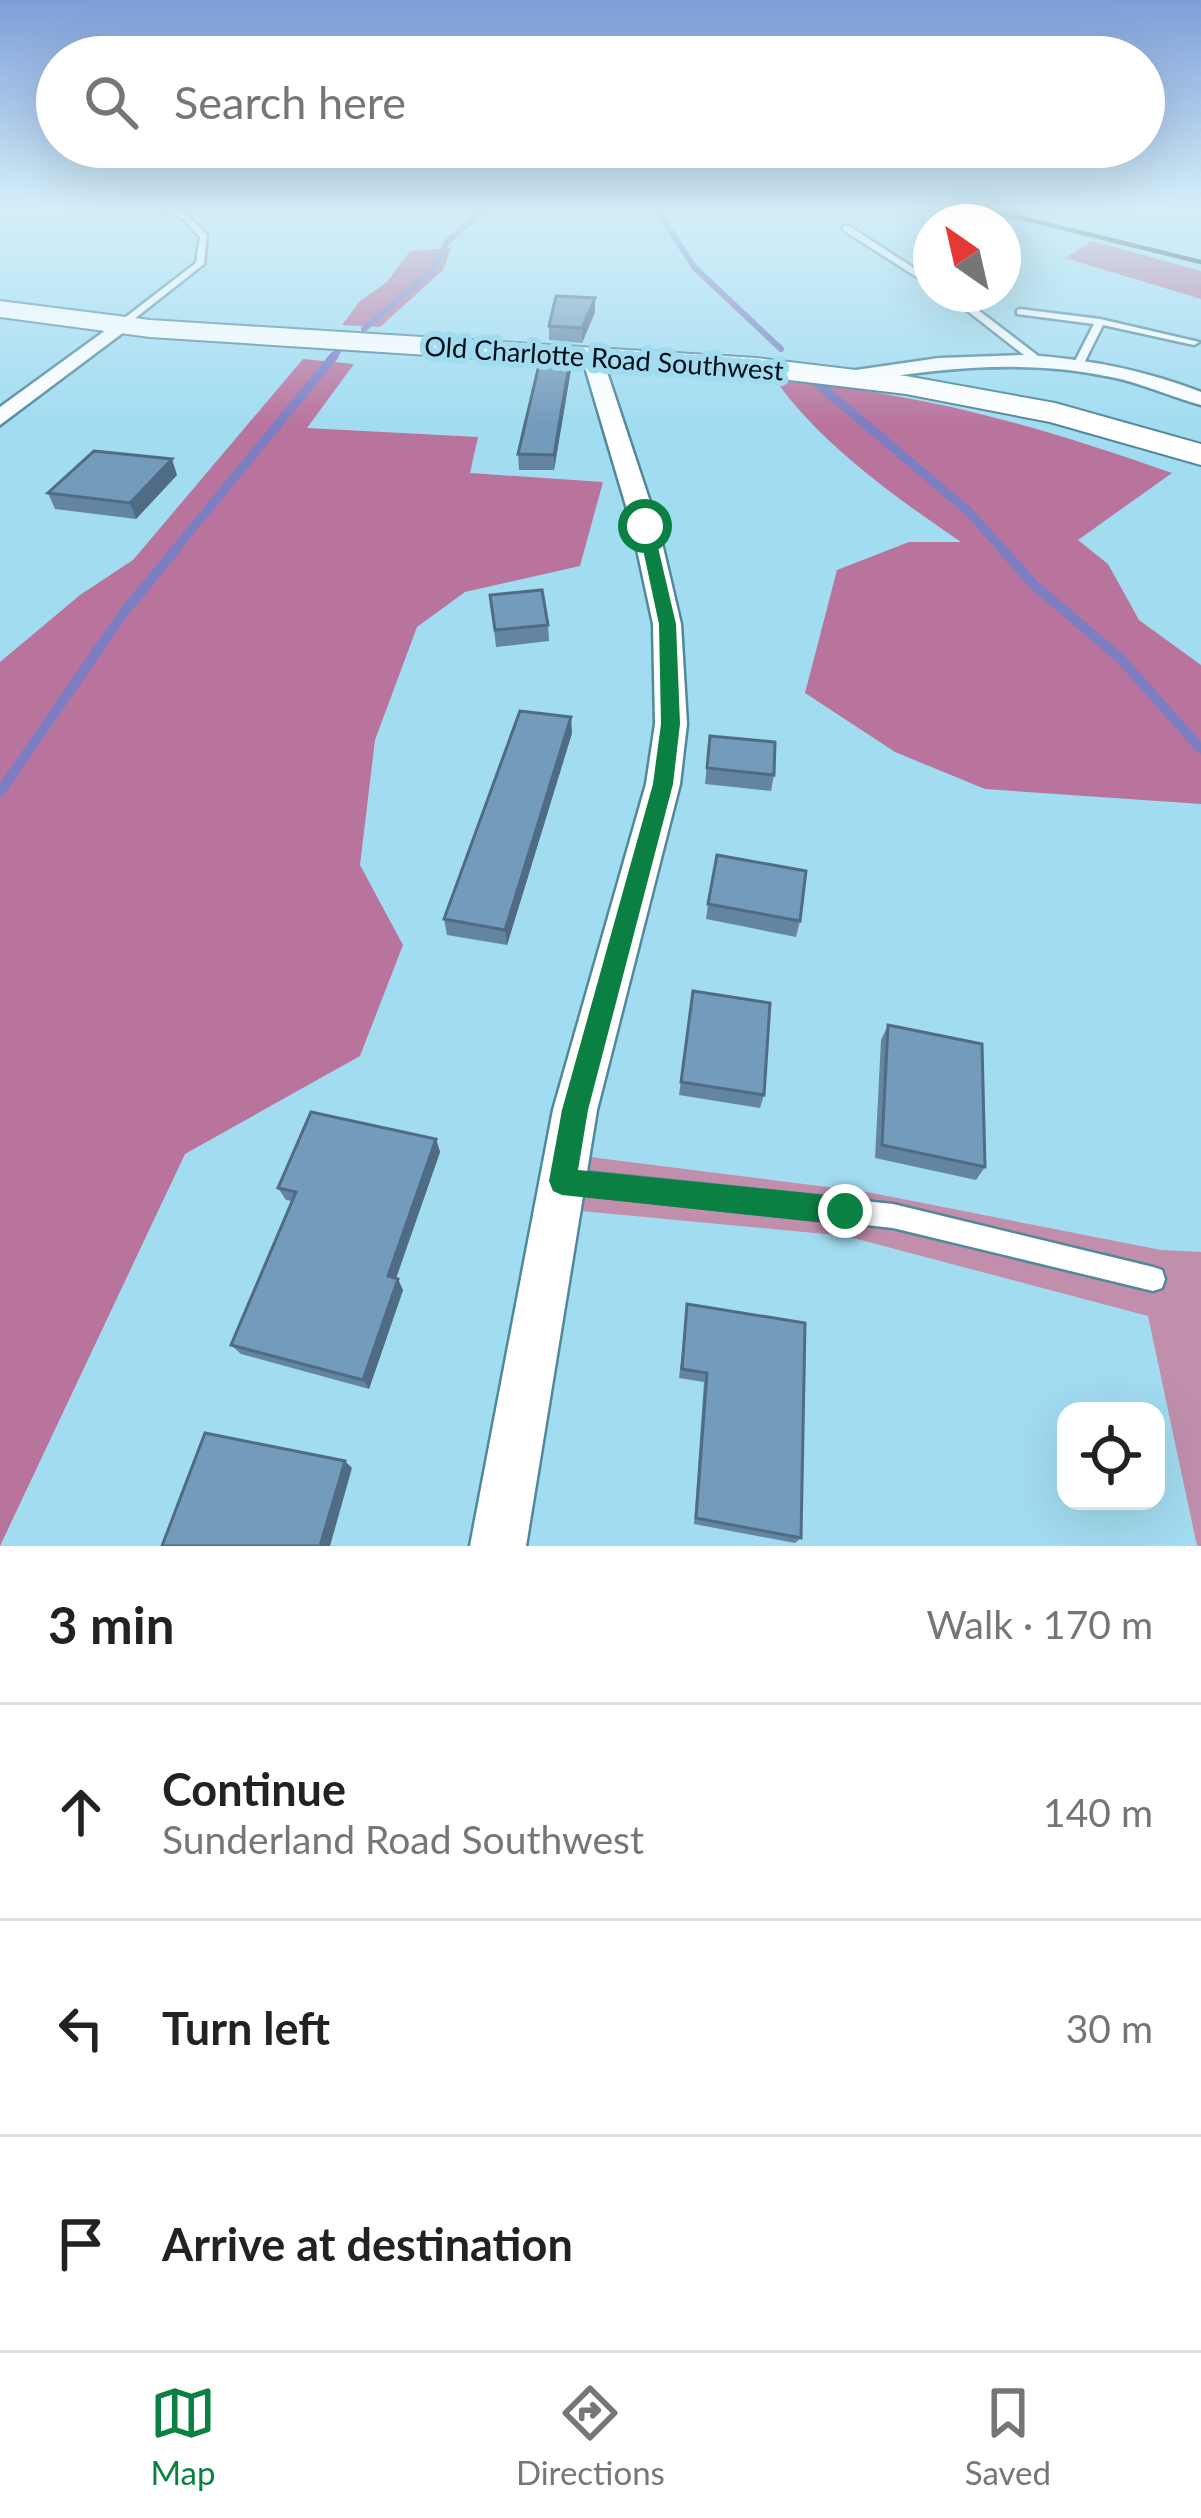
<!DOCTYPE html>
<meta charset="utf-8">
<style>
:root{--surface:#fff;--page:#f2f2f2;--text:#222;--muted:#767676;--line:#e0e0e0;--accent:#0b8043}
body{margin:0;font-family:Lato,sans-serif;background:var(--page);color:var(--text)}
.controls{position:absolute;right:36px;bottom:36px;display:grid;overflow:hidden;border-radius:24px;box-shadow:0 12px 48px #0002}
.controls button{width:108px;height:108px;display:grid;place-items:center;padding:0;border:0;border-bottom:3px solid var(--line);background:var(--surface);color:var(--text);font:60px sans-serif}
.compass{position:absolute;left:913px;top:204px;width:108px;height:108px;border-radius:50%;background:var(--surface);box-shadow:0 12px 48px #0002;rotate:326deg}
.stop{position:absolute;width:36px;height:36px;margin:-27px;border:9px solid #0b8043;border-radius:50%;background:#fff}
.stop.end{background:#0b8043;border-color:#fff;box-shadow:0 3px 12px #0008}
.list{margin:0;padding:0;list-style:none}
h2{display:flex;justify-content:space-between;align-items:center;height:156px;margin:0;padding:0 48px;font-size:51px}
h2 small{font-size:39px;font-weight:400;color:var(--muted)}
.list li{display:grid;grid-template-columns:78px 1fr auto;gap:36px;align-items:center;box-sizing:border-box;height:216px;padding:0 48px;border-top:3px solid var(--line)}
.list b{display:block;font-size:45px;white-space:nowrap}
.list p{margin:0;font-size:39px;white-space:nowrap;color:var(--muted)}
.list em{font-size:39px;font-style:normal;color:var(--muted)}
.icon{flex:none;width:66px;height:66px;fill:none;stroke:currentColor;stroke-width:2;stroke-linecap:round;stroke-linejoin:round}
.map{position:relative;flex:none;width:1201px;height:1546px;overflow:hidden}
.search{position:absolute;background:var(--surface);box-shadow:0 12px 48px #0002;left:36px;right:36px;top:36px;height:132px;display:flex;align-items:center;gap:30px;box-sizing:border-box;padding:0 42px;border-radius:66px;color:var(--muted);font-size:45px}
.sheet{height:804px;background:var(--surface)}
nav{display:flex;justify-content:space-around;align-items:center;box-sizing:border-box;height:168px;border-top:3px solid var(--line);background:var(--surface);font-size:33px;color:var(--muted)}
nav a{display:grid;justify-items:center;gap:6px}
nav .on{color:var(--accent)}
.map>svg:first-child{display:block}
.green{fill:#c18fac}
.forest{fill:#b9749e}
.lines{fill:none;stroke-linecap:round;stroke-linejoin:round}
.stream-far2{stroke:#7d7dc2;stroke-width:6}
.stream-far1{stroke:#7d7dc2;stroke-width:9}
.stream{stroke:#7d7dc2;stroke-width:10}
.lane-casing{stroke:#51889c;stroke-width:5}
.street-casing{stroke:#51889c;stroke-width:5}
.secondary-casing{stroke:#51889c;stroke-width:4}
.lane{fill:#fff;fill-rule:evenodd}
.street{fill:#fff;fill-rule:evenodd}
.secondary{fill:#fff;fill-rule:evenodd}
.rail{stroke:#213842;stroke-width:4.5}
.wall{fill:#6385a2}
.shaded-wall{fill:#506c84}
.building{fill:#739bbc;stroke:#506c84;stroke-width:3}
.route{fill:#0b8043}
.labels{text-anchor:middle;stroke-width:12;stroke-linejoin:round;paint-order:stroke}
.far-street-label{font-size:27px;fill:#000e15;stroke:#a2dcf1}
</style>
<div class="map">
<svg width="1201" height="1546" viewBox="0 0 1201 1546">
<rect width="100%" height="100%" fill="#a2dcf1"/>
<path class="green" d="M590,1157L867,1192L1161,1250L1201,1252V1546H1197L1148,1316L846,1236L581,1211Z"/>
<g class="forest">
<path d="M1092,241L1201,271V299L1065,258Z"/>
<path d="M451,248L443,270L380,327L342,325L360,301L387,282L410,251Z"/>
<path d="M303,359L354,364L307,428L478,437L470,473L603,482L580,566L465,592L417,627L375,740L360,865L403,945L360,1056L185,1154L0,1546V662L80,595L133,560Z"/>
<path d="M776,381C921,392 1035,425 1172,473L1078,540L1108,564L1139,620L1201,665V804L985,789L895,752L805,693L837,570L909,542H961C895,497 822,445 776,381Z"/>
</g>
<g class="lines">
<g class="stream-far2">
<path d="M656,209L695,268L781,349"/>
<path d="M364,329L433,270L447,242L484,209"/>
<path d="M332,359L339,350"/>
</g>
<g class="stream-far1">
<path d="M818,384L968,511L1005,552"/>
<path d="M173,552L334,356"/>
</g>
<g class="stream">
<path d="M1002,549L1033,584L1120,658L1201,749"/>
<path d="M0,792L124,612L176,549"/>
</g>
<g class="lane-casing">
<g id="lane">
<path d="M160,209C183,208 193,220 207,235L204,264L124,327H118V323L196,263L200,237L182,218Z"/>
<path d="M843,226H849L931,279V286L843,230Z"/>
<path d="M946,294H957L1037,355V359H1029Z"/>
<path d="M1020,309L1100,319L1199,342L1194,345L1103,325L1083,365L1078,368L1073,365L1094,324L1017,314V310Z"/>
<path d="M563,1170L893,1204L1153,1267L1162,1270L1165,1279L1162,1288L1153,1291L893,1228L563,1192L555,1189L552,1181L555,1173Z"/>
</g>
</g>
<g class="street-casing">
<g id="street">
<path d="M121,319L128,321V329L0,425V407Z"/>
<path d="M592,351L602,357L658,526L681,624L687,724L680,784L597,1110L526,1546H470L553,1110L646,784L655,724L653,624L632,526L582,357Z"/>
<path d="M1026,355C1088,359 1144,370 1201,392V405C1171,397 1142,383 1111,377C1024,358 936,369 849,383L839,377L849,371L939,358Z"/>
</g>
</g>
<g class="secondary-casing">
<path id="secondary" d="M0,301L150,320L756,358L906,376L1055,403L1201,444V465L1050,422L906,394L756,376L150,337L0,317Z"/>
</g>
<use href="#lane" class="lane"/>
<use href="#street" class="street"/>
<use href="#secondary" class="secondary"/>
<path class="rail" d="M985,209L1201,262"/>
</g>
<g class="wall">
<path d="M595,298V312L582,343L549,340V326Z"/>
<path d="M571,354V369L554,470H519L518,454Z"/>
<path d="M177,475L136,519L55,509L48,493Z"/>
<path d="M490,595L548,625L549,641L496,647Z"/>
<path d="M572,733L507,945L447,935L444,919Z"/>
<path d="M710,736L774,775L771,791L705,784Z"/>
<path d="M708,904L800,921L796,937L706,919Z"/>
<path d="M693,991L764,1095L760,1108L679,1095Z"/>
<path d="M888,1025L985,1167L976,1180L875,1158L881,1040Z"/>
<path d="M436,1139L440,1152L396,1278L403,1290L369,1389L241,1354L231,1345L292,1201L286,1200L278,1188Z"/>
<path d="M687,1304L801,1538L795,1543L694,1524L704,1382L679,1378Z"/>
</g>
<g class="shaded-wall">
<path d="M595,298V312L582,343V328Z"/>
<path d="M571,354V369L554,470V455Z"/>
<path d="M172,459L177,475L136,519L130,503Z"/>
<path d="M571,717L572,733L507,945L505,930Z"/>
<path d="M436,1139L440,1152L393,1287L388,1276Z"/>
<path d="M398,1279L403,1290L369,1389L363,1380Z"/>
<path d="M345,1461L352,1468L330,1546H320Z"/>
</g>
<g class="building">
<path d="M556,296L595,298L582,328L549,326Z"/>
<path d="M542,352L571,354L554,455L518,454Z"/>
<path d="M94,451L172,459L130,503L48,493Z"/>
<path d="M542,590L548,625L495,630L490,595Z"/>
<path d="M520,711L571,717L505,930L444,919Z"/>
<path d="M710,736L775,742L774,775L707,768Z"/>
<path d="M717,855L806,871L800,921L708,904Z"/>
<path d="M693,991L770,1003L764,1095L681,1082Z"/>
<path d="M888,1025L982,1044L985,1167L882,1145Z"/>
<path d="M311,1112L436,1139L388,1276L398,1279L363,1380L231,1345L296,1192L278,1188Z"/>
<path d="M687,1304L805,1323L801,1538L696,1518L707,1373L682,1369Z"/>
<path d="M205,1433L345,1461L320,1546H162Z"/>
</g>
<linearGradient id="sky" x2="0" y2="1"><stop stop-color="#7d9ed9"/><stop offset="0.49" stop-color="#d5eff9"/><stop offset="1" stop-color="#d5eff9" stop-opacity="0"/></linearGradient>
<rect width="1201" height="425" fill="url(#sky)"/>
<path class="route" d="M645,521L653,526L676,624L680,724L673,784L588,1110L578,1170L845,1197L855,1201L859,1211L855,1221L845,1225L562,1195L553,1191L549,1181L562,1110L653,784L661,724L659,624L638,526Z"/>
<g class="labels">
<g class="far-street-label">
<text transform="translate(604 359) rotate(4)" y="9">Old Charlotte Road Southwest</text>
</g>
</g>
</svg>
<div class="controls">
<button><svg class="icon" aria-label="locate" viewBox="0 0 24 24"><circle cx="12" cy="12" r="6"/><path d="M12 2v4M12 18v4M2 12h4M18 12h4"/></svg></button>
</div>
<svg class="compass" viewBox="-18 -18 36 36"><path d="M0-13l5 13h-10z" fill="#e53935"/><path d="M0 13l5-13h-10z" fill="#767676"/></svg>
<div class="stop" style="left:645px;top:526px"></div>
<div class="stop end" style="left:845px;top:1211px"></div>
<div class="search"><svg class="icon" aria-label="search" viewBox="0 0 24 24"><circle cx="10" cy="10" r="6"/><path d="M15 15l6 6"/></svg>Search here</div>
</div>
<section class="sheet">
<h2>3 min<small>Walk · 170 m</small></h2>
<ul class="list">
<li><svg class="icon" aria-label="ahead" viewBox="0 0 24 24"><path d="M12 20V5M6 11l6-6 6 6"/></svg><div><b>Continue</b><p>Sunderland Road Southwest</p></div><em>140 m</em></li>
<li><svg class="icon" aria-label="left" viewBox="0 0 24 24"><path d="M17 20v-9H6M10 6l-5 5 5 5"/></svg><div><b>Turn left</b></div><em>30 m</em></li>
<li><svg class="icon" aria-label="arrive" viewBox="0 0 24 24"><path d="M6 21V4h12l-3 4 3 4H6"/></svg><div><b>Arrive at destination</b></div></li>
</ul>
</section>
<nav>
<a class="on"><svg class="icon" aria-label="map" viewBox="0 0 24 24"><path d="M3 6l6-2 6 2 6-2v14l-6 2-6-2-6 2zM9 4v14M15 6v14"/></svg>Map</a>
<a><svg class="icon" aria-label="directions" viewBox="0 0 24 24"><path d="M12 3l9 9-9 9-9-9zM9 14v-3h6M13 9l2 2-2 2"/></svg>Directions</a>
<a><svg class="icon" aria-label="saved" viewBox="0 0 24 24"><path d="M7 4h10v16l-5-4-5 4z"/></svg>Saved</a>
</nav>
